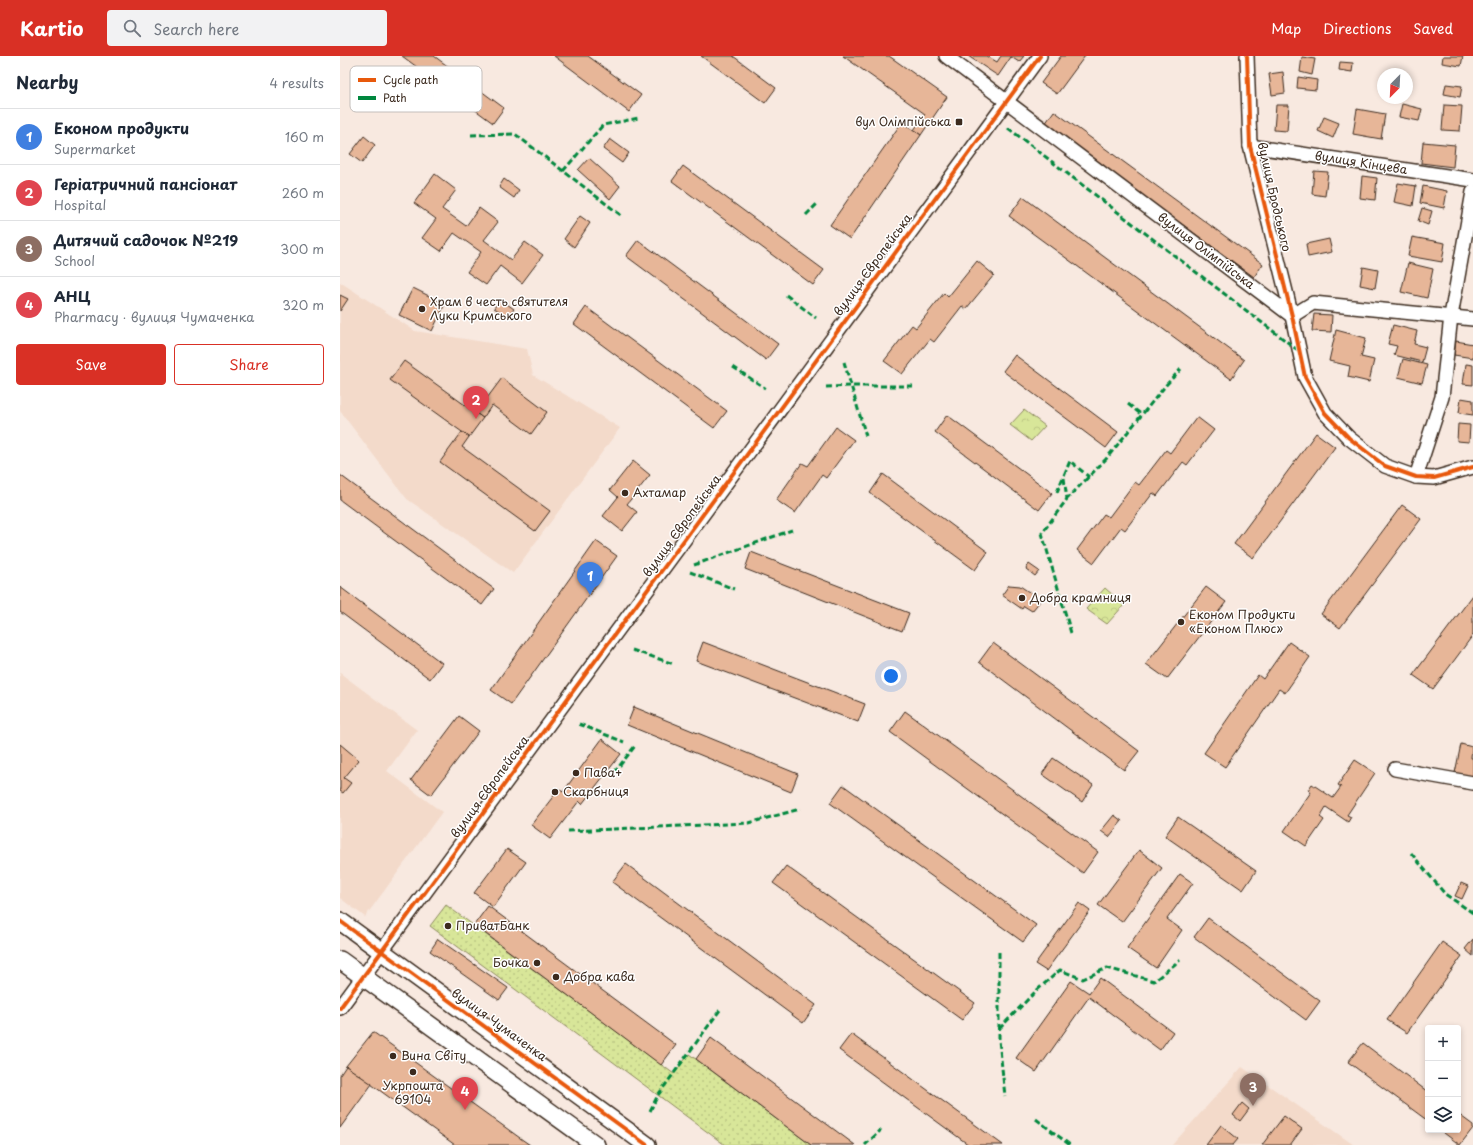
<!DOCTYPE html>
<meta charset="utf-8">
<style>
:root{--surface:#fff;--page:#f2f2f3;--text:#1f2937;--muted:#747a83;--line:#e0e1e3;--accent:#d93025}
body{margin:0;font-family:"Playpen Sans",sans-serif;background:var(--page);color:var(--text)}
.controls{position:absolute;right:12px;bottom:12px;display:grid;overflow:hidden;border-radius:4px;box-shadow:0 2px 6px #0003}
.controls button{width:36px;height:36px;display:grid;place-items:center;padding:0;border:0;border-bottom:1px solid var(--line);background:var(--surface);color:var(--text);font:20px sans-serif}
.compass{position:absolute;left:1037px;top:12px;width:36px;height:36px;border-radius:50%;background:var(--surface);box-shadow:0 2px 6px #0003;rotate:204deg}
.you{position:absolute;left:551px;top:620px;width:14px;height:14px;margin:-10px;border:3px solid #fff;border-radius:50%;background:#1a73e8;box-shadow:0 0 0 6px #1a73e833}
.badge{display:grid;place-items:center;width:26px;height:26px;border-radius:50%;background:var(--accent);color:#fff;font-size:13px;font-weight:700}
.pin{position:absolute;translate:-50% -33px;filter:drop-shadow(0 1px 2px #0008)}
.pin::after{content:'';position:absolute;top:21px;width:14px;height:12px;background:inherit;clip-path:polygon(0 0,100% 0,50% 100%)}
.list{margin:0;padding:0;list-style:none}
h2{display:flex;justify-content:space-between;align-items:center;height:52px;margin:0;padding:0 16px;font-size:17px}
h2 small{font-size:13px;font-weight:400;color:var(--muted)}
.list li{display:grid;grid-template-columns:26px 1fr auto;gap:12px;align-items:center;box-sizing:border-box;height:56px;padding:0 16px;border-top:1px solid var(--line)}
.list b{display:block;font-size:15px;white-space:nowrap}
.list p{margin:0;font-size:13px;white-space:nowrap;color:var(--muted)}
.list em{font-size:13px;font-style:normal;color:var(--muted)}
.actions{display:flex;gap:8px;padding:12px 16px}
.actions a{flex:1;padding:9px 0;border:1px solid var(--accent);border-radius:4px;text-align:center;font-size:14px;color:var(--accent)}
.actions .main{background:var(--accent);color:#fff}
.icon{flex:none;width:22px;height:22px;fill:none;stroke:currentColor;stroke-width:2;stroke-linecap:round;stroke-linejoin:round}
.map{position:relative;flex:none;width:1133px;height:1089px;overflow:hidden}
header{display:flex;align-items:center;gap:24px;box-sizing:border-box;height:56px;padding:0 20px;background:var(--accent);color:#fff}
header strong{font-size:19px}
nav{display:flex;gap:22px;margin-inline-start:auto;font-size:14px}
.search{width:280px;height:36px;background:var(--page);display:flex;align-items:center;gap:10px;box-sizing:border-box;padding:0 14px;border-radius:4px;color:var(--muted);font-size:15px}
main{display:flex}
aside{flex:1;background:var(--surface)}
.map>svg:first-child{display:block}
.built{fill:#f3daca}
.grass{fill:url(#grass-dots);stroke:#8a885c}
.forest{fill:url(#forest-crowns);stroke:#8a885c}
.building{fill:#e7b698;stroke:#3b2a1e}
.lines{fill:none;stroke-linecap:round;stroke-linejoin:round}
.minor-casing{stroke:#3b2a1e;stroke-width:16}
.tertiary-casing{stroke:#3b2a1e;stroke-width:20}
.minor{stroke:#fff;stroke-width:13}
.tertiary{stroke:#fff;stroke-width:17}
.quiet{stroke:#00873e;stroke-width:3;stroke-dasharray:6 3;stroke-linecap:butt}
.cycleway-casing{stroke:#fff;stroke-width:6}
.cycleway{stroke:#e8590c;stroke-width:4}
.poi-dot{fill:#3b2a1e;stroke:#fff;stroke-width:1.5}
.labels{text-anchor:middle;stroke-width:3;stroke-linejoin:round;paint-order:stroke}
.poi-label{font-size:12px;fill:#3b2a1e;stroke:#fff;text-anchor:start}
.street-label{font-size:12px;fill:#3b2a1e;stroke:#fff}
.key{fill:#fff;stroke:#c4bfbc;stroke-width:1}
.key-label{font-size:11px;fill:#3b2a1e}
</style>
<header>
<strong>Kartio</strong>
<div class="search"><svg class="icon" aria-label="search" viewBox="0 0 24 24"><circle cx="10" cy="10" r="6"/><path d="M15 15l6 6"/></svg>Search here</div>
<nav><a>Map</a><a>Directions</a><a>Saved</a></nav>
</header>
<main>
<aside>
<h2>Nearby<small>4 results</small></h2>
<ul class="list">
<li><span class="badge" style="background:#3f7fe0">1</span><div><b>Економ продукти</b><p>Supermarket</p></div><em>160 m</em></li>
<li><span class="badge" style="background:#e0444e">2</span><div><b>Геріатричний пансіонат</b><p>Hospital</p></div><em>260 m</em></li>
<li><span class="badge" style="background:#8d6e63">3</span><div><b>Дитячий садочок №219</b><p>School</p></div><em>300 m</em></li>
<li><span class="badge" style="background:#e0444e">4</span><div><b>АНЦ</b><p>Pharmacy · вулиця Чумаченка</p></div><em>320 m</em></li>
</ul>
<div class="actions"><a class="main">Save</a><a>Share</a></div>
</aside>
<div class="map">
<svg width="1133" height="1089" viewBox="0 0 1133 1089">
<defs>
<pattern id="grass-dots" width="8" height="8" patternUnits="userSpaceOnUse"><rect width="8" height="8" fill="#d8e699"/><path d="M2 2h.1M6 6h.1" fill="none" stroke="#bac583" stroke-width="1.8" stroke-linecap="round"/></pattern>
<pattern id="forest-crowns" width="20" height="18" patternUnits="userSpaceOnUse"><rect width="20" height="18" fill="#d8e699"/><path d="M2 6a3 3 0 1 1 6 0M12 15a3 3 0 1 1 6 0" fill="none" stroke="#bac583"/></pattern>
</defs>
<rect width="100%" height="100%" fill="#f8e9e0"/>
<filter id="ink" filterUnits="userSpaceOnUse"><feTurbulence type="fractalNoise" baseFrequency=".025" numOctaves="2"/><feDisplacementMap in="SourceGraphic" scale="8" xChannelSelector="R" yChannelSelector="G"/><feConvolveMatrix kernelMatrix="1 2 1 2 8 2 1 2 1" color-interpolation-filters="sRGB"/></filter>
<g filter="url(#ink)">
<g class="built">
<path d="M0,226L75,275L187,293L193,319L280,372L173,517L67,443L0,355Z"/>
<path d="M0,617L77,674L47,715L102,756L25,861L0,842Z"/>
<path d="M902,1011L1014,1089H832Z"/>
</g>
<path class="grass" d="M106,849L334,1018L349,998L471,1089H385L90,870Z"/>
<g class="forest">
<path d="M684,354L705,370L691,385L670,369Z"/>
<path d="M765,532L784,549L767,568L746,553Z"/>
</g>
<g class="building">
<path d="M62,0H94L164,52L153,67Z"/>
<path d="M214,0H248L301,39L289,56Z"/>
<path d="M361,0H393L436,32L425,47Z"/>
<path d="M503,0H549L607,41L581,79L574,74L585,58Z"/>
<path d="M628,0H647L657,6L661,0H684L679,6L671,1L658,20Z"/>
<path d="M721,0H745L717,38L701,27Z"/>
<path d="M1103,0H1123L1121,10L1102,7Z"/>
<path d="M962,1L975,3L972,19L960,16Z"/>
<path d="M1000,6L1013,7L1012,16L999,14Z"/>
<path d="M943,16L945,37L932,39L929,18Z"/>
<path d="M958,21L977,24L976,34L957,32Z"/>
<path d="M1106,28L1122,30L1120,41L1104,38Z"/>
<path d="M1062,48L1082,53L1079,65L1059,61Z"/>
<path d="M936,49H949L947,75L934,74Z"/>
<path d="M1104,49L1122,50L1120,75L1102,74Z"/>
<path d="M1017,53L1045,58L1041,83L1013,78Z"/>
<path d="M714,55L923,208L914,221L705,68Z"/>
<path d="M984,61L999,67L993,82L978,75Z"/>
<path d="M562,66L581,79L510,183L490,169Z"/>
<path d="M24,80L35,89L22,107L10,98Z"/>
<path d="M270,83L289,97L282,107L263,93Z"/>
<path d="M1083,86L1115,89L1113,111L1081,107Z"/>
<path d="M249,102L280,130L270,143L238,114Z"/>
<path d="M343,110L484,214L473,229L332,125Z"/>
<path d="M974,115L988,116L985,140L972,138Z"/>
<path d="M95,118L116,134L102,153L126,170L139,152L158,166L144,184L171,204L185,186L203,199L182,227L160,210L146,229L127,216L141,196L114,177L101,195L82,182L96,163L74,147Z"/>
<path d="M1022,120L1037,122L1035,144L1020,142Z"/>
<path d="M164,123L179,134L174,142L159,131Z"/>
<path d="M1058,127L1076,130L1073,150L1054,146Z"/>
<path d="M1083,130L1107,135L1104,152L1080,147Z"/>
<path d="M683,141L904,304L891,323L669,160Z"/>
<path d="M1082,152L1092,155L1088,169L1078,165Z"/>
<path d="M240,160L250,167L234,191L224,183Z"/>
<path d="M1072,181L1105,187L1102,206L1068,200Z"/>
<path d="M989,183L992,196L968,201L966,188Z"/>
<path d="M298,184L438,288L426,304L286,200Z"/>
<path d="M637,205L654,219L626,253L622,250L594,286L590,283L562,318L544,305L572,269L576,272L604,237L608,241Z"/>
<path d="M1068,207L1093,213L1087,242L1061,236Z"/>
<path d="M1023,211L1038,214L1035,232L1020,229Z"/>
<path d="M73,232L105,248L92,275L59,259Z"/>
<path d="M0,239L8,243L0,255Z"/>
<path d="M160,243L174,253L168,261L154,252Z"/>
<path d="M246,251L387,355L374,372L234,268Z"/>
<path d="M974,258L992,259L991,276L972,275Z"/>
<path d="M1053,269L1077,275L1074,288L1086,291L1082,306L1054,299L1057,290L1048,288Z"/>
<path d="M996,274L1026,282L1021,301L1034,304L1029,326L1008,321L1010,310L989,305Z"/>
<path d="M1116,285L1133,288V302L1114,299Z"/>
<path d="M675,299L778,376L766,392L663,315Z"/>
<path d="M1063,303L1087,309L1082,327L1058,321Z"/>
<path d="M64,305L143,362L129,381L50,324Z"/>
<path d="M1126,308L1133,309V329L1123,328Z"/>
<path d="M162,322L207,356L191,378L152,349L143,362L136,357Z"/>
<path d="M1121,342L1133,344V359L1119,357Z"/>
<path d="M607,359L712,437L699,454L595,376Z"/>
<path d="M857,361L874,374L847,409L843,406L817,440L813,437L785,474L781,471L754,507L737,494L764,458L769,461L795,426L799,429L826,394L830,397Z"/>
<path d="M1118,368L1130,369L1129,386L1117,385Z"/>
<path d="M496,371L514,384L486,422L482,419L455,457L436,444L462,407L468,410Z"/>
<path d="M122,376L129,381L122,391L210,455L195,475L100,406Z"/>
<path d="M976,377L995,391L913,502L894,488Z"/>
<path d="M293,405L310,419L287,448L297,456L282,475L263,460L278,441L270,434Z"/>
<path d="M543,418L648,496L635,514L530,437Z"/>
<path d="M0,419L154,533L142,549L0,444Z"/>
<path d="M1062,449L1081,463L1000,572L981,558Z"/>
<path d="M256,485L277,500L171,648L151,634Z"/>
<path d="M411,496L569,557L562,575L405,513Z"/>
<path d="M689,508L699,515L695,520L686,513Z"/>
<path d="M669,529L680,530L701,544L692,555L684,550L682,553L662,539Z"/>
<path d="M0,531L102,607L90,623L0,556Z"/>
<path d="M866,531L886,546L827,623L806,608Z"/>
<path d="M1133,539V579L1093,633L1073,619Z"/>
<path d="M363,586L525,648L518,666L356,605Z"/>
<path d="M949,586L970,601L945,637L939,633L885,711L864,697L918,619L923,623Z"/>
<path d="M653,587L799,695L784,714L639,606Z"/>
<path d="M294,651L458,718L451,736L287,669Z"/>
<path d="M565,655L758,796L743,817L550,676Z"/>
<path d="M119,660L139,675L91,739L71,724Z"/>
<path d="M262,683L281,698L242,748L239,745L210,783L191,769L219,733L223,736Z"/>
<path d="M0,688L19,704L4,722L11,727L3,737L0,735Z"/>
<path d="M1121,688L1132,691L1131,702H1133V721L1115,717Z"/>
<path d="M713,702L753,729L742,746L702,718Z"/>
<path d="M1015,704L1035,717L1007,759L1011,761L1008,766L986,751L980,761L984,764L966,790L944,775L971,736L968,734L972,728L993,742L1001,731L998,729Z"/>
<path d="M503,729L696,869L683,886L490,747Z"/>
<path d="M774,759L782,765L769,781L761,775Z"/>
<path d="M838,761L916,815L903,834L825,780Z"/>
<path d="M167,793L186,806L153,851L134,837Z"/>
<path d="M799,794L822,812L782,866L758,849Z"/>
<path d="M286,808L476,949L463,967L272,826Z"/>
<path d="M446,810L635,947L622,964L433,827Z"/>
<path d="M840,818L853,827L827,863L842,874L816,912L787,892Z"/>
<path d="M1121,827L1128,830L1122,843L1115,840Z"/>
<path d="M739,847L750,855L706,915L695,908Z"/>
<path d="M148,850L336,989L321,1009L134,869Z"/>
<path d="M868,862L980,945L966,964L854,881Z"/>
<path d="M98,883L168,932L159,944L90,895Z"/>
<path d="M1133,883V900L1125,893Z"/>
<path d="M1102,886L1122,900L1067,977L1047,964Z"/>
<path d="M760,922L833,976L820,994L749,941L696,1016L676,1002L731,925L749,937Z"/>
<path d="M33,976L180,1082L190,1089H115L6,1010Z"/>
<path d="M511,978L663,1089H629L499,994Z"/>
<path d="M371,982L515,1089H471L356,1003Z"/>
<path d="M1023,987L1088,1036V1065L1008,1006Z"/>
<path d="M6,1010L32,1028L0,1072V1019Z"/>
<path d="M902,1047L909,1053L900,1065L893,1059Z"/>
<path d="M1118,1058L1133,1069V1072L1120,1089L1100,1074H1118Z"/>
<path d="M944,1060L962,1073L950,1089H922Z"/>
<path d="M881,1069L898,1083L893,1089H866Z"/>
</g>
<g class="lines">
<g class="minor-casing">
<g id="minor">
<path d="M606,0L952,260"/>
<path d="M907,0L910,90L952,260L965,321L985,357L1009,382L1045,410L1076,421L1094,422L1133,411"/>
<path d="M910,90L1133,124"/>
<path d="M952,260L973,247L1133,263"/>
<path d="M1076,421L1102,341L1111,260L1133,136"/>
<path d="M1055,713L1133,727"/>
<path d="M0,952L700,0"/>
</g>
</g>
<g class="tertiary-casing">
<g id="tertiary">
<path d="M0,865L307,1089"/>
<path d="M0,904L256,1089"/>
</g>
</g>
<use href="#minor" class="minor"/>
<use href="#tertiary" class="tertiary"/>
<g class="quiet">
<path d="M668,72L959,295"/>
<path d="M131,79L175,78L282,160"/>
<path d="M223,115L263,69L299,62"/>
<path d="M466,159L477,148"/>
<path d="M446,239L476,262"/>
<path d="M504,306L526,380"/>
<path d="M393,311L425,332"/>
<path d="M486,331L511,330H573"/>
<path d="M788,348L802,359"/>
<path d="M724,422L727,443"/>
<path d="M717,436L730,405L749,421"/>
<path d="M354,509L452,474"/>
<path d="M350,516L394,533"/>
<path d="M731,577L702,477L727,443L766,403L826,329L841,313"/>
<path d="M292,594L334,608"/>
<path d="M239,668L284,686"/>
<path d="M274,717L295,690"/>
<path d="M228,775L409,767L460,753"/>
<path d="M1071,797L1105,838L1133,857"/>
<path d="M659,896V984L665,1040"/>
<path d="M659,973L695,936L720,914L743,923L767,912L814,925L840,904"/>
<path d="M310,1055L318,1039L380,954"/>
<path d="M696,1063L730,1089"/>
<path d="M525,1089L541,1074"/>
</g>
<g class="cycleway-casing">
<g id="cycleway">
<path d="M907,0L910,90L952,260L965,321L985,357L1009,382L1045,410L1076,421L1094,422L1133,411"/>
<path d="M0,865L307,1089"/>
<path d="M0,952L700,0"/>
</g>
</g>
<use href="#cycleway" class="cycleway"/>
</g>
</g>
<g class="poi-dot">
<rect x="615" y="62" width="8" height="8" rx="2"/>
<circle cx="82" cy="253" r="4"/>
<circle cx="285" cy="437" r="4"/>
<circle cx="682" cy="542" r="4"/>
<circle cx="841" cy="566" r="4"/>
<circle cx="236" cy="717" r="4"/>
<circle cx="215" cy="736" r="4"/>
<circle cx="108" cy="870" r="4"/>
<circle cx="197" cy="907" r="4"/>
<circle cx="216" cy="921" r="4"/>
<circle cx="53" cy="1000" r="4"/>
<circle cx="73" cy="1016" r="4"/>
</g>
<g class="labels">
<g class="poi-label">
<text x="611" y="70" text-anchor="end">вул Олімпійська</text>
<text x="90" y="250">Храм в честь святителя<tspan x="90" dy="14">Луки Кримського</tspan></text>
<text x="293" y="441">Ахтамар</text>
<text x="690" y="546">Добра крамниця</text>
<text x="849" y="563">Економ Продукти<tspan x="849" dy="14">«Економ Плюс»</tspan></text>
<text x="244" y="721">Пава+</text>
<text x="223" y="740">Скарбниця</text>
<text x="116" y="874">ПриватБанк</text>
<text x="189" y="911" text-anchor="end">Бочка</text>
<text x="224" y="925">Добра кава</text>
<text x="61" y="1004">Вина Світу</text>
<text x="73" y="1034" text-anchor="middle">Укрпошта<tspan x="73" dy="14">69104</tspan></text>
</g>
<g class="street-label">
<text transform="translate(1021 107) rotate(9)" y="4">вулиця Кінцева</text>
<text transform="translate(934 141) rotate(77)" y="4">вулиця Бродського</text>
<text transform="translate(866 195) rotate(37)" y="4">вулиця Олімпійська</text>
<text transform="translate(533 209) rotate(-54)" y="4">вулиця Європейська</text>
<text transform="translate(342 470) rotate(-54)" y="4">вулиця Європейська</text>
<text transform="translate(150 731) rotate(-54)" y="4">вулиця Європейська</text>
<text transform="translate(159 969) rotate(36)" y="4">вулиця Чумаченка</text>
</g>
</g>
<rect x="10" y="10" width="132" height="46" rx="6" class="key"/>
<rect x="18" y="22" width="18" height="4" fill="#e8590c"/>
<rect x="18" y="40" width="18" height="4" fill="#00873e"/>
<g class="key-label">
<text x="43" y="28">Cycle path</text>
<text x="43" y="46">Path</text>
</g>
</svg>
<div class="controls">
<button>+</button>
<button>−</button>
<button><svg class="icon" aria-label="layers" viewBox="0 0 24 24"><path d="M12 4l9 5-9 5-9-5zM3 14l9 5 9-5"/></svg></button>
</div>
<svg class="compass" viewBox="-18 -18 36 36"><path d="M0-13l5 13h-10z" fill="#e53935"/><path d="M0 13l5-13h-10z" fill="#747a83"/></svg>
<div class="you"></div>
<div class="pin badge" style="left:250px;top:539px;background:#3f7fe0">1</div>
<div class="pin badge" style="left:136px;top:363px;background:#e0444e">2</div>
<div class="pin badge" style="left:913px;top:1050px;background:#8d6e63">3</div>
<div class="pin badge" style="left:125px;top:1054px;background:#e0444e">4</div>
</div>
</main>
